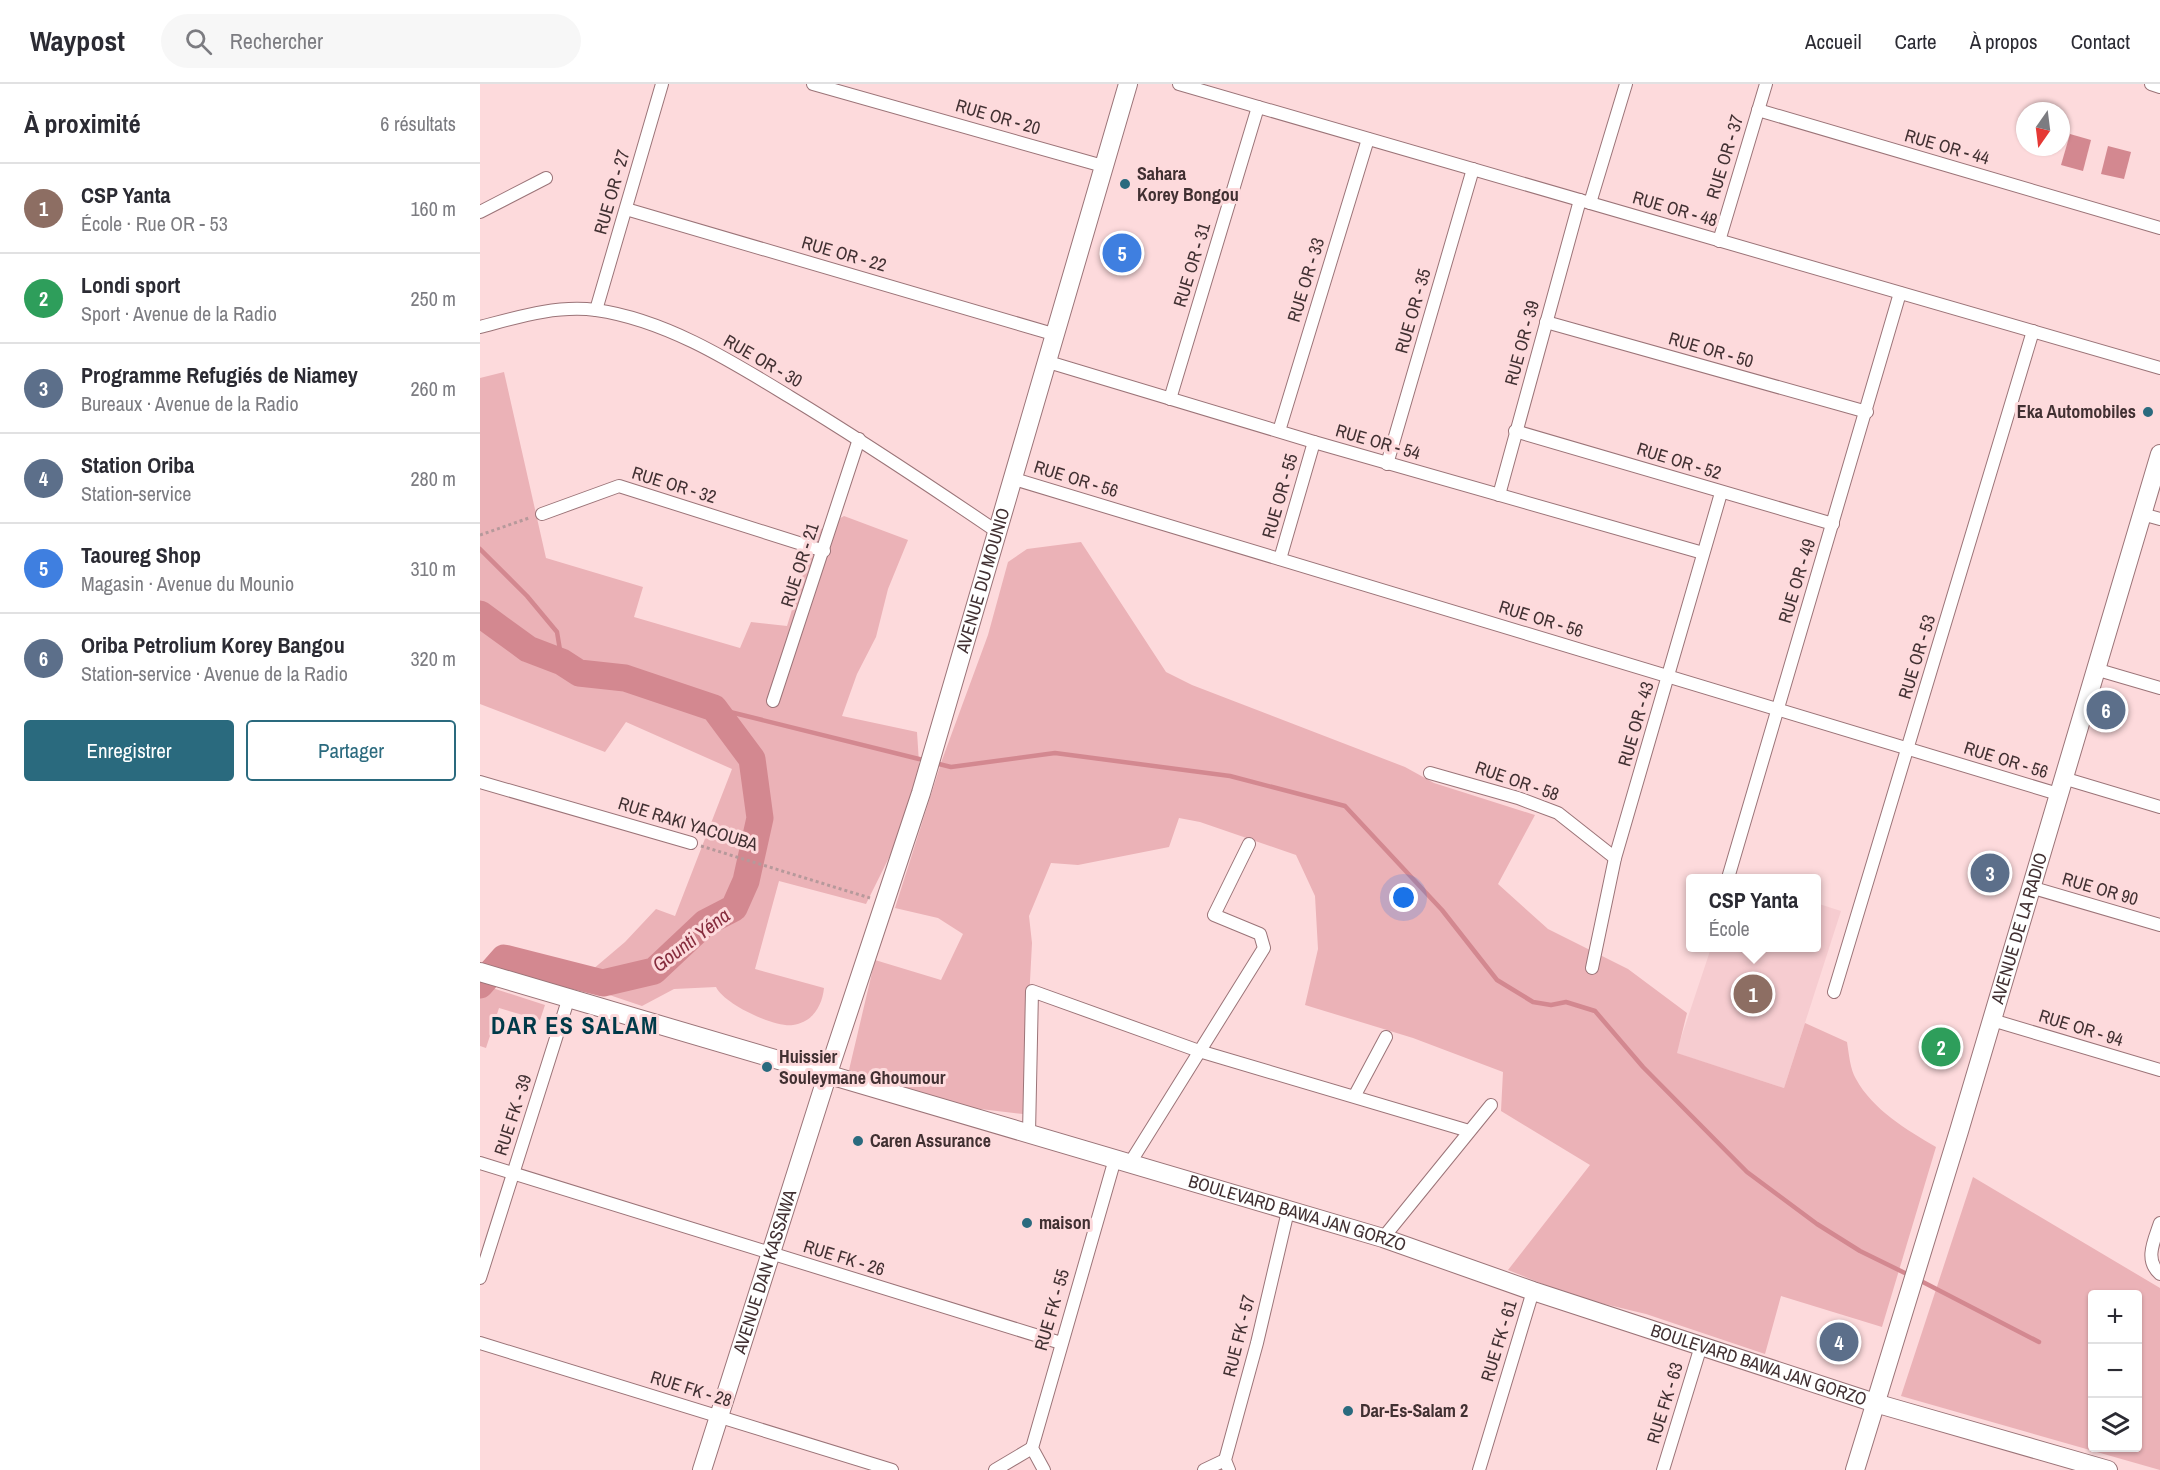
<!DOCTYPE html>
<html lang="fr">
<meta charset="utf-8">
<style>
:root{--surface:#fff;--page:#f7f7f7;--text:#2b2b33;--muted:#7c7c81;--line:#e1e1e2;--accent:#2a6a7e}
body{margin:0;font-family:"Archivo Narrow",sans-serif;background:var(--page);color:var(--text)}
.controls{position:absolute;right:18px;bottom:18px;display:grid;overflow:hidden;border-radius:6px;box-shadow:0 2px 4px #0004}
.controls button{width:54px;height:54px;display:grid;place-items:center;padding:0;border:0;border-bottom:2px solid var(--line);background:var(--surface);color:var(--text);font:30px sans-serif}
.compass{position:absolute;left:1536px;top:18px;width:54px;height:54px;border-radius:50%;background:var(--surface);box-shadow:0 2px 4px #0004;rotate:194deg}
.you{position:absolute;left:924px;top:814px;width:21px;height:21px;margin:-15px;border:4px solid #fff;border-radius:50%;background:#1a73e8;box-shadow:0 0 0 9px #1a73e833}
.badge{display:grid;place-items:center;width:39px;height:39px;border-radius:50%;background:var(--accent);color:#fff;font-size:20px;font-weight:700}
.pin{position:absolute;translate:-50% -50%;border:3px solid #fff;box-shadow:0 2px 6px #0006}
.popup{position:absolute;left:1206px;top:790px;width:135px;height:78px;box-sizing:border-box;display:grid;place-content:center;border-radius:6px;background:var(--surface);filter:drop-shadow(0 2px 4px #0005);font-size:20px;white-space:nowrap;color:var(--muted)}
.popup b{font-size:22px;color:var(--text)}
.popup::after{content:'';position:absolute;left:50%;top:100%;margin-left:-12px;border:12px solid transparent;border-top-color:var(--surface)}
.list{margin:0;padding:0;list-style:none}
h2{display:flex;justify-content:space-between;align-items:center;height:78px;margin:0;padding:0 24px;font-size:26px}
h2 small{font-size:20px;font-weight:400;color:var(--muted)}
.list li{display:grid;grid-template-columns:39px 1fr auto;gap:18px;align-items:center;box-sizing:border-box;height:90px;padding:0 24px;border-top:2px solid var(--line)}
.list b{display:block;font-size:22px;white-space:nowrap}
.list p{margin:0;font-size:20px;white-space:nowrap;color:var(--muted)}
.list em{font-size:20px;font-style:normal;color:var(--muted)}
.actions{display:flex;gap:12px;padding:18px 24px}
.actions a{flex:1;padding:14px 0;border:2px solid var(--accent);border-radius:6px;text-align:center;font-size:21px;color:var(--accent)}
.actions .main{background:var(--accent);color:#fff}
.icon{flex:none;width:33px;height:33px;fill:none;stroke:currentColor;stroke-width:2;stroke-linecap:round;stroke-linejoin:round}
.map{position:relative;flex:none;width:1680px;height:1386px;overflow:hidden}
header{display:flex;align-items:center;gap:36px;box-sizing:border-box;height:84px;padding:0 30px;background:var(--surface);border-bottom:2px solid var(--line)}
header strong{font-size:28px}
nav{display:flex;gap:33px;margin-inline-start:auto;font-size:21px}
.search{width:420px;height:54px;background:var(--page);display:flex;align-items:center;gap:15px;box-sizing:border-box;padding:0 21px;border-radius:33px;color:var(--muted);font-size:22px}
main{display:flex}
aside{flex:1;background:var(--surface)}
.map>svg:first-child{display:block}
.built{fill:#f6ccd0}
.green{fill:#ebb2b7;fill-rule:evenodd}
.water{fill:#d38890}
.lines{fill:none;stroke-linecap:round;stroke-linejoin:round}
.stream{stroke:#d38890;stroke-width:4.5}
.river{stroke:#d38890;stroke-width:27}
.street-casing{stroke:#9b7478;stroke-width:14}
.secondary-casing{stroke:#9b7478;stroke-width:20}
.path{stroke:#b6999b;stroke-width:3;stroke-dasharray:3 3;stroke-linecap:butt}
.street{stroke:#fff;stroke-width:12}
.secondary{stroke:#fff;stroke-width:18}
.poi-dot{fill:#2a6a7e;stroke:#fddadc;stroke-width:2}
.labels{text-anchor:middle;stroke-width:6;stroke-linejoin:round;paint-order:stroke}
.street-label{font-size:18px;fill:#413032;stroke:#fddadc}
.poi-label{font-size:18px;font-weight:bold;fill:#413032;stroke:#fddadc;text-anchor:start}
.water-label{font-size:20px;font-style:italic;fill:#862d3e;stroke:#fddadc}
.district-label{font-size:24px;font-weight:bold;letter-spacing:1.5px;fill:#003a49;stroke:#fddadc}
</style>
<header>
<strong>Waypost</strong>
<div class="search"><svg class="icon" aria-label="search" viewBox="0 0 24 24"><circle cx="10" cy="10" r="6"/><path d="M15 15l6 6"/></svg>Rechercher</div>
<nav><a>Accueil</a><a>Carte</a><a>À propos</a><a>Contact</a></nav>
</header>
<main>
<aside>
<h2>À proximité<small>6 résultats</small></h2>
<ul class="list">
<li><span class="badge" style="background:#8d6e63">1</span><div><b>CSP Yanta</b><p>École · Rue OR - 53</p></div><em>160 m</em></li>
<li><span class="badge" style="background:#2e9e5b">2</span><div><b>Londi sport</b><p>Sport · Avenue de la Radio</p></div><em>250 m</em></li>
<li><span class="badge" style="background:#5c6f8a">3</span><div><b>Programme Refugiés de Niamey</b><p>Bureaux · Avenue de la Radio</p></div><em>260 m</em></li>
<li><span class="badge" style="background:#5c6f8a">4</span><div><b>Station Oriba</b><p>Station-service</p></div><em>280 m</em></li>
<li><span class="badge" style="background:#3f7fe0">5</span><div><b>Taoureg Shop</b><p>Magasin · Avenue du Mounio</p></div><em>310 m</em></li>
<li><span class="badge" style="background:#5c6f8a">6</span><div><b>Oriba Petrolium Korey Bangou</b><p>Station-service · Avenue de la Radio</p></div><em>320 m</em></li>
</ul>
<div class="actions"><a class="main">Enregistrer</a><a>Partager</a></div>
</aside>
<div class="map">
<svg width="1680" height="1386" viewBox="0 0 1680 1386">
<rect width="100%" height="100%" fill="#fddadc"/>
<path class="built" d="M1336,819L1361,827L1304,1004L1196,969L1231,864H1336Z"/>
<g class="green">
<path d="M24,288L66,474L163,503L154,533L260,564L271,538L307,542L336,448L364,432L428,456L408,505L396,553L377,590L362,632L437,648L441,709L386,820L299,797L275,885L344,904C342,922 333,938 313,941C295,944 244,920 236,903L194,905L162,922L79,894L12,876L17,867L112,886L145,858L176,825L195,832L252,685L146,638L125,668L0,620V294Z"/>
<path d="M601,458L686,588L712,601L925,683L954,699L1055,731L1018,800L1068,845L1148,885L1207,929L1197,969L1304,1004L1325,939L1367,958C1369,970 1370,985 1376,995C1393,1026 1427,1046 1456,1063L1402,1243L1301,1212L1285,1270L1166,1230L1095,1213L1028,1186L1110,1081L1021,1027L1023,988L933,954L825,921L838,865L835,812L816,771L720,738L699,734L689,763L598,781L571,779L549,832L552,859L543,1030L492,1024L369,986L395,876L461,896L483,850L458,834L415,824L462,676L508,551L528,478L547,465Z"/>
<path d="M0,900L65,921L60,936L19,924L6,964L0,962Z"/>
<path d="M1493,1093L1680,1204V1386L1421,1312ZM1658,1210V1364H1612V1210Z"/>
</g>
<g class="water">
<path d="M1590,50L1611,56L1603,87L1581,81Z"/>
<path d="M1628,62L1651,68L1644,95L1621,90Z"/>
</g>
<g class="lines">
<g class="stream">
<path d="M0,465L47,512L77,548L82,578"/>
<path d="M234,624L447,677"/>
<path d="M455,679L471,683L575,669L750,692L865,722L962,826L1017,896L1053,918L1071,921L1086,918L1115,927L1163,983L1267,1088L1337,1140L1380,1167L1431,1192"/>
<path d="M1439,1196L1559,1258"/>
</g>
<path class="river" d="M0,530L48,565L82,578L99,589L145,594L234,624L272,675L280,734L266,797L254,824L225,839L174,887L123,899L24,874L0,901"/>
<g class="street-casing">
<g id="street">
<path d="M333,0L623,82"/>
<path d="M699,0L1680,284"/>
<path d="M1671,0L1680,3"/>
<path d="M1278,26L1680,144"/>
<path d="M1110,119L1146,0"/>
<path d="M146,125L573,250"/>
<path d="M0,128L66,94"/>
<path d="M1239,157L1286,0"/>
<path d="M116,226L182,0"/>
<path d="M1066,238L1387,328"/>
<path d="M0,243C38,233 76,221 116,226C186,236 251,277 310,313C381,356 450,402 519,449"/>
<path d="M565,277L834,358L1223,469"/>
<path d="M690,315L778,23"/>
<path d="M799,347L888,55"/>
<path d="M1035,347L1353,440"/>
<path d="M907,380L993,85"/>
<path d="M534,395L1578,710"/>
<path d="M1019,411L1100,116"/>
<path d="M62,430L139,402L344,467"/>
<path d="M1662,430L1680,435"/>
<path d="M800,475L834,358"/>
<path d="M1615,585L1680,604"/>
<path d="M293,617L379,355"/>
<path d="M950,689L1038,714L1078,729L1135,774"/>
<path d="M1583,694L1680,723"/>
<path d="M0,698L211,759"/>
<path d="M1248,794L1420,209"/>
<path d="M1550,803L1680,841"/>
<path d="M1112,884L1135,774L1241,409"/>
<path d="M1354,908L1553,247"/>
<path d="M1512,936L1680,986"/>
<path d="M875,1011L906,953"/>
<path d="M549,1049L552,907L719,967L989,1047"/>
<path d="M0,1079L581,1259"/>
<path d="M650,1079L784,864L780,850L734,831L769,760"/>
<path d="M1680,1139C1674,1157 1664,1176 1680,1190"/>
<path d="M903,1154L1011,1021"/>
<path d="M0,1194L89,913"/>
<path d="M0,1259L412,1386"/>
<path d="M515,1386L552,1364"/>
<path d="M564,1386L552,1364L635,1075"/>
<path d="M724,1386L745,1376"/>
<path d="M749,1386L745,1376L777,1259L808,1127"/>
<path d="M999,1386L1053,1207"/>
<path d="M1183,1386L1221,1262"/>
</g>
</g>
<g class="secondary-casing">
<g id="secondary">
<path id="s1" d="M0,888L903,1154L1053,1207L1395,1319L1628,1386"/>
<path id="s2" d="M222,1386L348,989L441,709L648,0"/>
<path id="s3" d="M1375,1386L1479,1047L1680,370"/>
</g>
</g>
<g class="path">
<path d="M0,451L49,434"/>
<path d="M221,762L390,814"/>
</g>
<use href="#street" class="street"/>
<use href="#secondary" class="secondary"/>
</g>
<g class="poi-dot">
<circle cx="645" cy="100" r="6"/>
<circle cx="1668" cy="328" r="6"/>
<circle cx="287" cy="983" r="6"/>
<circle cx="378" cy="1057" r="6"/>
<circle cx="547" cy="1139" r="6"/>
<circle cx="868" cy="1327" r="6"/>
</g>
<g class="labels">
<g class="street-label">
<text transform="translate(518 33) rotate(16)" y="6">RUE OR - 20</text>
<text transform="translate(1467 63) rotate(16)" y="6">RUE OR - 44</text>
<text transform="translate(1245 73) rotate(-73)" y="6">RUE OR - 37</text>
<text transform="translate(132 108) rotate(-74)" y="6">RUE OR - 27</text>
<text transform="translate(1195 125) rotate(16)" y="6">RUE OR - 48</text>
<text transform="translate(364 170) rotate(16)" y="6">RUE OR - 22</text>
<text transform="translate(712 181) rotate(-73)" y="6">RUE OR - 31</text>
<text transform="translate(826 196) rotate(-73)" y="6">RUE OR - 33</text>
<text transform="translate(933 227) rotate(-74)" y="6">RUE OR - 35</text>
<text transform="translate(1042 259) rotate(-75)" y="6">RUE OR - 39</text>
<text transform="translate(1231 266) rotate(16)" y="6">RUE OR - 50</text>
<text transform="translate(283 277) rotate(30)" y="6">RUE OR - 30</text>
<text transform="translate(898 358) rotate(16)" y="6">RUE OR - 54</text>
<text transform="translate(1199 377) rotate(17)" y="6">RUE OR - 52</text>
<text transform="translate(596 395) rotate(17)" y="6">RUE OR - 56</text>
<text transform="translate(194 401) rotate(17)" y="6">RUE OR - 32</text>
<text transform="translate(800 412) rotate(-74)" y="6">RUE OR - 55</text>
<text transform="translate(320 481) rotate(-72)" y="6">RUE OR - 21</text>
<text dy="6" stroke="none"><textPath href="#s2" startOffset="933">AVENUE DU MOUNIO</textPath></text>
<text transform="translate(1317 497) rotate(-73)" y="6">RUE OR - 49</text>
<text transform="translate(1061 535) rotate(17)" y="6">RUE OR - 56</text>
<text transform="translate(1437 573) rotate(-73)" y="6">RUE OR - 53</text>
<text transform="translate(1156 640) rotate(-74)" y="6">RUE OR - 43</text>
<text transform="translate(1526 676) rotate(17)" y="6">RUE OR - 56</text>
<text transform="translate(1037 697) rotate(19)" y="6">RUE OR - 58</text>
<text transform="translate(208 740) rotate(17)" y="6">RUE RAKI YACOUBA</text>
<text transform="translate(1620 805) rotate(16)" y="6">RUE OR 90</text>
<text dy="6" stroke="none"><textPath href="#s3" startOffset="566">AVENUE DE LA RADIO</textPath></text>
<text transform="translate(1601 944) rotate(17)" y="6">RUE OR - 94</text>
<text transform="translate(33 1031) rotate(-72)" y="6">RUE FK - 39</text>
<text dy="6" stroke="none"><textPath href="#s1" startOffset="852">BOULEVARD BAWA JAN GORZO</textPath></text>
<text transform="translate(364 1174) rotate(17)" y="6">RUE FK - 26</text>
<text dy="6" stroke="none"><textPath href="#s2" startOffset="208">AVENUE DAN KASSAWA</textPath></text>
<text transform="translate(572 1226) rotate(-74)" y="6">RUE FK - 55</text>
<text transform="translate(759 1252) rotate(-76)" y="6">RUE FK - 57</text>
<text transform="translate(1019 1257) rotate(-73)" y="6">RUE FK - 61</text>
<text dy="6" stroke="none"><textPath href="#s1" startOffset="1338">BOULEVARD BAWA JAN GORZO</textPath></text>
<text transform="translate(211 1305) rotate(17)" y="6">RUE FK - 28</text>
<text transform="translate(1185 1319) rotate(-73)" y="6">RUE FK - 63</text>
</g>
<g class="poi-label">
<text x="657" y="96">Sahara<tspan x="657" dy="21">Korey Bongou</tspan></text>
<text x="1656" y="334" text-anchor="end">Eka Automobiles</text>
<text x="299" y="979">Huissier<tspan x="299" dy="21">Souleymane Ghoumour</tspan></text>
<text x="390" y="1063">Caren Assurance</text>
<text x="559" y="1145">maison</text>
<text x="880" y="1333">Dar-Es-Salam 2</text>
</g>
<g class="water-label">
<text transform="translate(211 856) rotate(-37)" y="7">Gounti Yéna</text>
</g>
<g class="district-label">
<text x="95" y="950">DAR ES SALAM</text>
</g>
</g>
</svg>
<div class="controls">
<button>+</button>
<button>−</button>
<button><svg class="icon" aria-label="layers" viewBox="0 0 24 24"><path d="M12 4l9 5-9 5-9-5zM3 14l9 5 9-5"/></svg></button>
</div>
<svg class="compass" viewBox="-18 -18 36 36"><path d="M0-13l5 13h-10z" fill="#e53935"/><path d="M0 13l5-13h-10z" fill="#7c7c81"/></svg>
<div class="you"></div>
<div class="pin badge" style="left:1273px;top:910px;background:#8d6e63">1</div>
<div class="popup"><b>CSP Yanta</b>École</div>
<div class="pin badge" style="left:1461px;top:963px;background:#2e9e5b">2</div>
<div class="pin badge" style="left:1510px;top:789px;background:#5c6f8a">3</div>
<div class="pin badge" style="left:1359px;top:1258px;background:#5c6f8a">4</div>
<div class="pin badge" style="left:642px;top:169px;background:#3f7fe0">5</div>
<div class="pin badge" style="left:1626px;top:626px;background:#5c6f8a">6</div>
</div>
</main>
